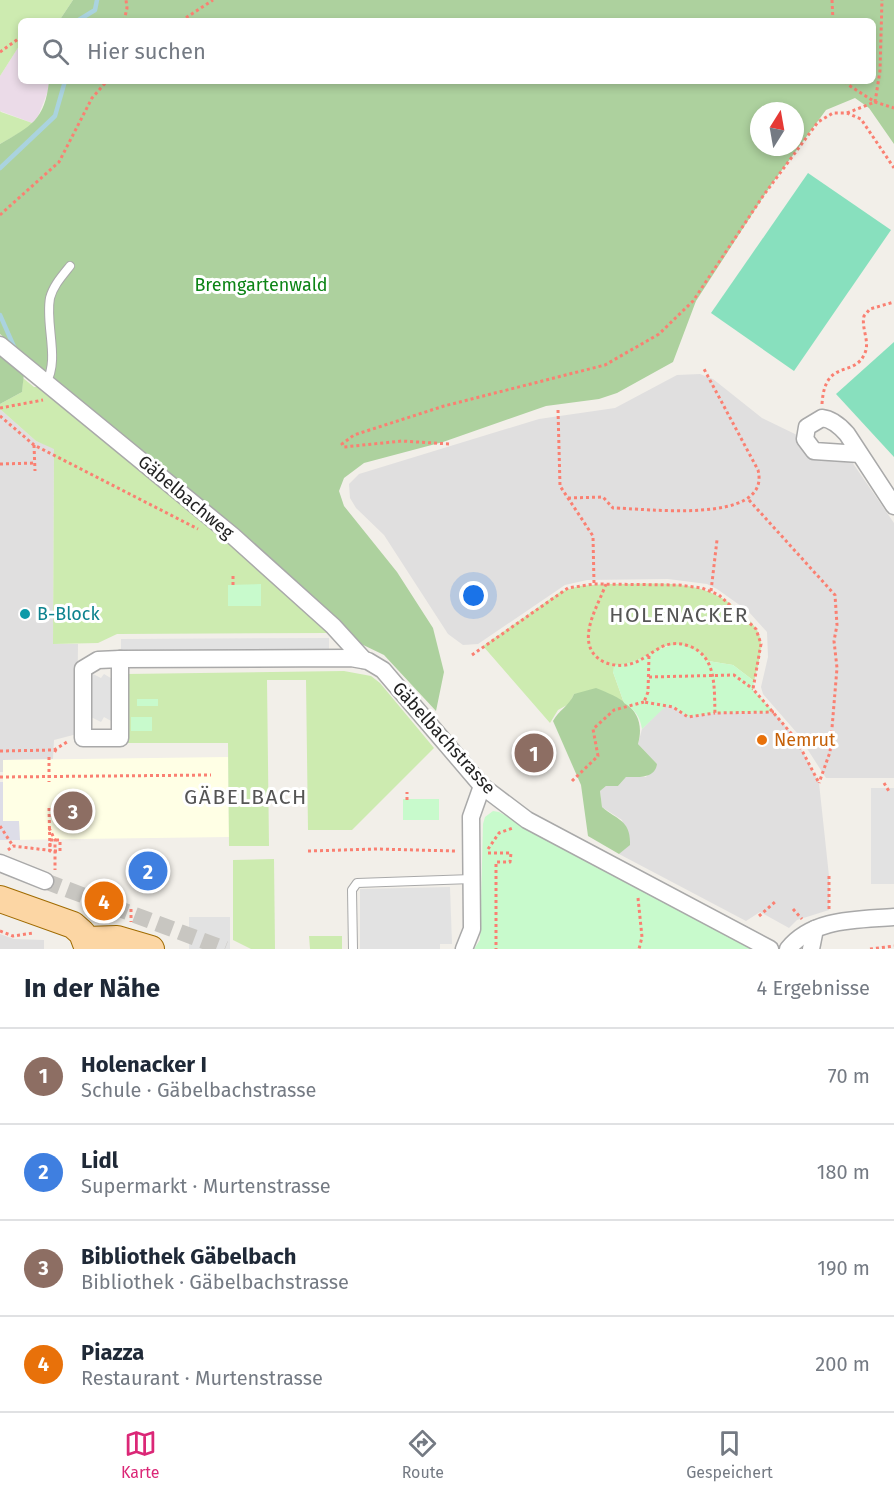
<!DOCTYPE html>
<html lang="de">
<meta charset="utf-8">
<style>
:root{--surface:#fff;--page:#f6f6f7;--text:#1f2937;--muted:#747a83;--line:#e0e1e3;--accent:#db2777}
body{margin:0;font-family:"Fira Sans",sans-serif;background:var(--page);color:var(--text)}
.compass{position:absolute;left:750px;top:102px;width:54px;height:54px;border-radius:50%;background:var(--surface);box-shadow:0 3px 9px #0003;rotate:11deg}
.you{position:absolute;left:474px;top:596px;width:21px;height:21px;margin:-15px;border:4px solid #fff;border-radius:50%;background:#1a73e8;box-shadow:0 0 0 9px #1a73e833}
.badge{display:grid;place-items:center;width:39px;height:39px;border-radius:50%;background:var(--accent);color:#fff;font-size:20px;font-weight:700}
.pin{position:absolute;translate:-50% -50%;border:3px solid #fff;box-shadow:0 2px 6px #0006}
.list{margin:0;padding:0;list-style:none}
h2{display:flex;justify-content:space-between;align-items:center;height:78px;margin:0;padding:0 24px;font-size:26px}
h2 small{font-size:20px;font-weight:400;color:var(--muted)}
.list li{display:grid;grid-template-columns:39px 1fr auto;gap:18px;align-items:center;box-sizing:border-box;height:96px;padding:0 24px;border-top:2px solid var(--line)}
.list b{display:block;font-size:22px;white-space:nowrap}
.list p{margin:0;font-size:20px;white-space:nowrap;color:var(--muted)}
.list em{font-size:20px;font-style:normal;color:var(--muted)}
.icon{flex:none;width:33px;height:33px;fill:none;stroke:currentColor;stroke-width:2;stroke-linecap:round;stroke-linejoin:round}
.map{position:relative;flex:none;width:894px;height:949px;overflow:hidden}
.search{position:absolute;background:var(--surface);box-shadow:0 3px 9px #0003;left:18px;right:18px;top:18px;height:66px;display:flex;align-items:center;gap:15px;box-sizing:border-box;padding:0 21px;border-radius:9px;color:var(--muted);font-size:22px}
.sheet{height:462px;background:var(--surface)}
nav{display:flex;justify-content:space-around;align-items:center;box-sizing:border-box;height:84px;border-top:2px solid var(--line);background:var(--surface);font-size:16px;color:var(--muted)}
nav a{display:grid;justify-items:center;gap:3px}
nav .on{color:var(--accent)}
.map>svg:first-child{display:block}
.residential{fill:#e0dfdf}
.industrial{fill:#ebdbe8}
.education{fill:#ffffe5}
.grass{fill:#cdebb0}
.forest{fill:#add19e;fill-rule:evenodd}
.park{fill:#c8facc}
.pitch{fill:#88e0be}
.parking{fill:#e2e2e2}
.plaza{fill:#dddde8}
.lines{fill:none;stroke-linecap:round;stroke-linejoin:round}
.stream{stroke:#aad3df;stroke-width:4.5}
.minor-tunnel{stroke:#c8c6c1;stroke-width:16;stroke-dasharray:16 8;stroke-linecap:butt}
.service-casing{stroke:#a9a9a9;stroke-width:10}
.minor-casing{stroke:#a9a9a9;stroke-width:19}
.primary-casing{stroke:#a06b00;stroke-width:28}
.path{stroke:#fa8072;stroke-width:3;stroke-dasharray:3 3;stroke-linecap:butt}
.service{stroke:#fff;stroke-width:8}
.minor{stroke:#fff;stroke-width:16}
.primary{stroke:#fcd6a4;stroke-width:26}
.culture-dot{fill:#0f9aa8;stroke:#fff;stroke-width:2}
.food-dot{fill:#e8710a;stroke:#fff;stroke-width:2}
.labels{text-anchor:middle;stroke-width:6;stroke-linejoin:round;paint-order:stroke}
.park-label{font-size:18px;fill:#0c8416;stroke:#fff}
.street-label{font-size:18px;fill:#222;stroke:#fff}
.culture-label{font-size:18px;fill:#0d838f;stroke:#fff;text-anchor:start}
.food-label{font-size:18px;fill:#c56008;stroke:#fff;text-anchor:start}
.quarter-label{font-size:21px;letter-spacing:1.5px;fill:#555;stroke:#fff}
</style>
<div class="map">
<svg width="894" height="949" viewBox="0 0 894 949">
<rect width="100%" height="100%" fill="#f2efe9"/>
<g class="residential">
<path d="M700,374L713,379L762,418L797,435L811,457L852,462L894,523V778H826L797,733L763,694L761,687L768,657L767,632L748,611L717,589L707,584L668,579L587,580L565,585L478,644L463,645L448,634L384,535L356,508L350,498L349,484L359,474L539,419L615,408L677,375Z"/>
<path d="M0,409L36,441L54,448L53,644H78L77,734L54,740L53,759L3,760V772H0Z"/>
<path d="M666,705L673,707L688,717L715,713L774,712L796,739L819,783L829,876V910L797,920L789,928L760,912L746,921L619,854L629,845L622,820L602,807L600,791L606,786H618L626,777H646L657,764L638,744L642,729Z"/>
<path d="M0,934L14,939L44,940V949H0Z"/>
</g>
<path class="industrial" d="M21,43V81H49L48,91L35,124L0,111V76Z"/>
<path class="education" d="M228,757L229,837L3,840V760Z"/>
<g class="grass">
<path d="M0,0H73L59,21H21V43L0,76Z"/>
<path d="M0,111L1,112L35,124L0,144Z"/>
<path d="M23,378L34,387H44L209,523L327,627V633L117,634L98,643L53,644L54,449L36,441L0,409V404L22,392Z"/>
<path d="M606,584C658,585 701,575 742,613C751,622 761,631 761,644C761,656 757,669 754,681L733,665L708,661L700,652L668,645L613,672L624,703L603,691L574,694L569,704L558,710L550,723L483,646L560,592L579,586Z"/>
<path d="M344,671L371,676L380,683L434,748L352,830H308L306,680H267L269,846H229L228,743H127L126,674Z"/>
<path d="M274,859L275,949H251L233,940V860Z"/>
<path d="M309,936H342V949H310Z"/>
</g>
<g class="forest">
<path d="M73,0H894V144L869,108L855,98L826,110L771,185L696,301L673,362L617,393L599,399L546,406L443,442L364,463L344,478L339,491L344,506L397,572L433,628L444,672L436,711L384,655L357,642L239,532L0,334V144C31,126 45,120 49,81H873V21H59ZM759,111H795V147H759Z"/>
<path d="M0,356L24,373L22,392L0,404Z"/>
<path d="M596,688C624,699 647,711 638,744L657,764C655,779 638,777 626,777L618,786H606L600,791L602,807C617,820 631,820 630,845L619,854L588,836L581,785L553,721C559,710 569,706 574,694Z"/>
</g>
<g class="park">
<path d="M261,584V606H228V585Z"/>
<path d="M680,644L700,652L708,661L733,665L754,681L753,690L774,712L715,713L688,717L673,707L666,706L642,729C640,716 635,710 624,703L613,672L614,665C639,665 655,646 680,644Z"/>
<rect x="137" y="699" width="21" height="7"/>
<rect x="131" y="717" width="21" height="14"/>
<rect x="403" y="799" width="36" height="21"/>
<path d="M493,811L499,812L755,949H474L480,940L483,824L485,817Z"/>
</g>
<g class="pitch">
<path d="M808,173L891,230L794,371L711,313Z"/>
<path d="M894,342V457L836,394Z"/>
</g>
<g class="parking">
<path d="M329,638V650L121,651V639Z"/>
<path d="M91,673L101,678L104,674L114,680L113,722L104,717L101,722L91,717Z"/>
<rect x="871" y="788" width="23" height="96"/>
<path d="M450,887L452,944H440V949H360V889Z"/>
<rect x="189" y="917" width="41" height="32"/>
</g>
<path class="plaza" d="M0,782H3V821H19L20,840H0Z"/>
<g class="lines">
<g class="stream">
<path d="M77,21L95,10L97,0"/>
<path d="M0,168L55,116L65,81"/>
<path d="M0,315L15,349"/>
</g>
<path class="minor-tunnel" d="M45,881L225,949"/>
<g class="service-casing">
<g id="service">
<path d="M46,383C60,359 45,325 50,298C53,286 62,276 70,266"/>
<path d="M353,949L352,890L357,883L472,879"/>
</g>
</g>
<g class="minor-casing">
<g id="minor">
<path d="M0,345L233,536L333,626L364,660"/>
<path d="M860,454L814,451L805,439L807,427L822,418C832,419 840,426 847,434L894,506"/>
<path d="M120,659L351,658L368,661L383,670L482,786L527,820L770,949"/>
<path d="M120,659V738H83V669L98,660Z"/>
<path d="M0,863L45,881"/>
<path d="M464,949L472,929L471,817L482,786"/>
<path d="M788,949C813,918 857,920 894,917"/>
<path d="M811,949L815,929"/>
</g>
</g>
<g class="primary-casing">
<g id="primary">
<path d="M0,899L73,925L82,933L88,949"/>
<path d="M86,940L117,939L151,949"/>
</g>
</g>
<g class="path">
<path d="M832,0L833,21"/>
<path d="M124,21L127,8L126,0"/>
<path d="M181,21L213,0"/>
<path d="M0,52L21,37"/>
<path d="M846,81L847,84L875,102L894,108"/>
<path d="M847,113L875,102L880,71L882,0"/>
<path d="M0,215L59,162L92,98L107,81"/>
<path d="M822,404C825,357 854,379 865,353C870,341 861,328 864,316L870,309L894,302"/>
<path d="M0,408L43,400"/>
<path d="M558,410L560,486L593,536L594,584"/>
<path d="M0,416L34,445L198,529"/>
<path d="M449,444L402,441L344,447L342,444L354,435L444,406L605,365L659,334L693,301L763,196L818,122L833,113H847L861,119L894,168"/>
<path d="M34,445L35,471"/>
<path d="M0,464L35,463"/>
<path d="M568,498L603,497L613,508C643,508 772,526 758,470L704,369"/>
<path d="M749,500L835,595L837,625L834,641L837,668L830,752L819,783"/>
<path d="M233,576V585"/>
<path d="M606,584C598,606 575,641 599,659C607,665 620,667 630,664C643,661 653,650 666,645C674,643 681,643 689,646C717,656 714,688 715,713L774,712"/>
<path d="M711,591L717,540"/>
<path d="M472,655L568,588L594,584L679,585L702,588L719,595L756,629L761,644L753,689L796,739L819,783"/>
<path d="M649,656L648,692L644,702L673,707L688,717L715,713"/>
<path d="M649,677L734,675L753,689"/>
<path d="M54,750L67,742"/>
<path d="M0,751L54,750L58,752"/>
<path d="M49,757V782"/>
<path d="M0,777L211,775"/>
<path d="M572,781L598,756L593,729L614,710L644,702"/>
<path d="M884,783L890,793"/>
<path d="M407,800V792"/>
<path d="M49,808L50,851"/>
<path d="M0,826L13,846"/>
<path d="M49,828L55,840V870"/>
<rect x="50" y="840" width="10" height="11"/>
<path d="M488,849L499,833L513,828"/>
<path d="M8,850L13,846L55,851"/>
<path d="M308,851L377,849L455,851"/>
<path d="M488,853H511L510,862H496V949"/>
<path d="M829,876V909"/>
<path d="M638,898L642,937L639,949"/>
<path d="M131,909V922"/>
<path d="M793,909L802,919"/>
<path d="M759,916L775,902"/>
<path d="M0,931L13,936L33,933"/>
<path d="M870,949L894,946"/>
</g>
<use href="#service" class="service"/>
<use href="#minor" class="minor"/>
<use href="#primary" class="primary"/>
</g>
<circle class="culture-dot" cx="25" cy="614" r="6"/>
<circle class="food-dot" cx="762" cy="740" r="6"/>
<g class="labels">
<g class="park-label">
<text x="261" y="291">Bremgartenwald</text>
</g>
<g class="street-label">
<text transform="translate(186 497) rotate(40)" y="6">Gäbelbachweg</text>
<text transform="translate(444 738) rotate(48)" y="6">Gäbelbachstrasse</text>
</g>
<g class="culture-label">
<text x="37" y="620">B-Block</text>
</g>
<g class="food-label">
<text x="774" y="746">Nemrut</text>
</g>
<g class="quarter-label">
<text x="679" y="622">HOLENACKER</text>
<text x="246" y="804">GÄBELBACH</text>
</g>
</g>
</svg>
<svg class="compass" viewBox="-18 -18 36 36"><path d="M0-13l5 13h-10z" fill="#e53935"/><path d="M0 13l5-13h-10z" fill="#747a83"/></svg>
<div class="you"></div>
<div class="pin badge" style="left:534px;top:753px;background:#8d6e63">1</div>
<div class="pin badge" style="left:148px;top:871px;background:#3f7fe0">2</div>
<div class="pin badge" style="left:73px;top:811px;background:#8d6e63">3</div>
<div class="pin badge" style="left:104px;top:901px;background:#e8710a">4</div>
<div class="search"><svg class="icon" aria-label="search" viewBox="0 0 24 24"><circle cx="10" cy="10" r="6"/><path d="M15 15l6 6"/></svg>Hier suchen</div>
</div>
<section class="sheet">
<h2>In der Nähe<small>4 Ergebnisse</small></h2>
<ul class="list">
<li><span class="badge" style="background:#8d6e63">1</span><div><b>Holenacker I</b><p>Schule · Gäbelbachstrasse</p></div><em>70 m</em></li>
<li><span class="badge" style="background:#3f7fe0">2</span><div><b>Lidl</b><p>Supermarkt · Murtenstrasse</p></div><em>180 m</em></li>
<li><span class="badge" style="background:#8d6e63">3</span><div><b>Bibliothek Gäbelbach</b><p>Bibliothek · Gäbelbachstrasse</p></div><em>190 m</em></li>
<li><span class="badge" style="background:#e8710a">4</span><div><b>Piazza</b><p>Restaurant · Murtenstrasse</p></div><em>200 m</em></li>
</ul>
</section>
<nav>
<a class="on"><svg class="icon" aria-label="map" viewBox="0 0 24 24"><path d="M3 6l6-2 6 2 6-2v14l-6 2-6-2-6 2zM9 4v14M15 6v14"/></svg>Karte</a>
<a><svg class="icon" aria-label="directions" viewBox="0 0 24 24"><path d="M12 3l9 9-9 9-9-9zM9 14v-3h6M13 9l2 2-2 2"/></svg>Route</a>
<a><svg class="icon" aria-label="saved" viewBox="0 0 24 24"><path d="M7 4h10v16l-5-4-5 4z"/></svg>Gespeichert</a>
</nav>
